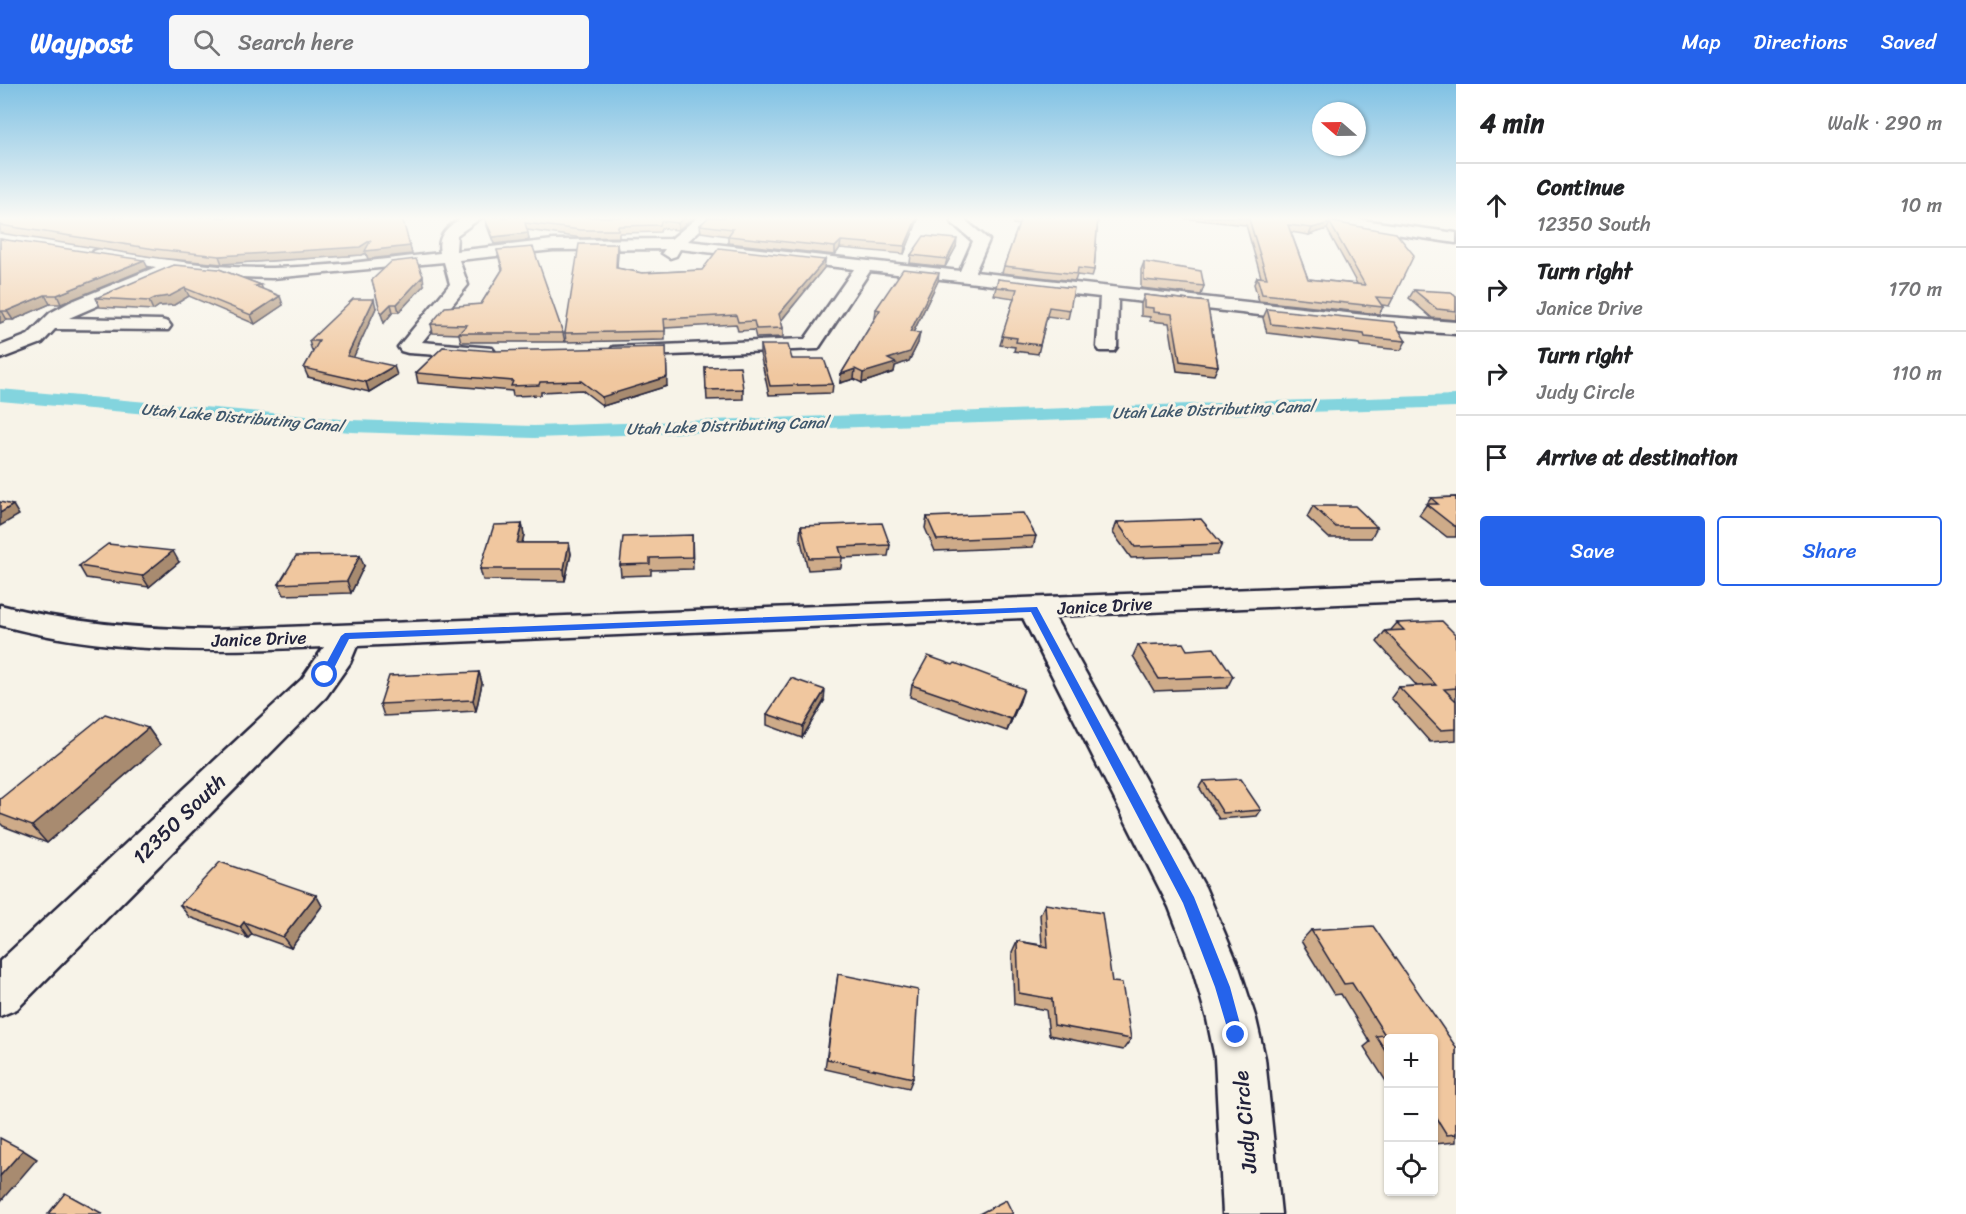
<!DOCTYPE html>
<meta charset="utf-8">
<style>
:root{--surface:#fff;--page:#f6f6f6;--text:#202124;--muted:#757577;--line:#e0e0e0;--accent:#2563eb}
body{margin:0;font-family:Sriracha,sans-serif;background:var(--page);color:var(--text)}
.controls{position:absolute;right:18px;bottom:18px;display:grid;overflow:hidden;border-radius:6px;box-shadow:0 2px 4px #0004}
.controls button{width:54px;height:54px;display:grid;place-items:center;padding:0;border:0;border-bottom:2px solid var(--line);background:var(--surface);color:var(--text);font:30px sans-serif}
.compass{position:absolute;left:1312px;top:18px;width:54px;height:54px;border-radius:50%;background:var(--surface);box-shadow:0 2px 4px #0004;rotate:290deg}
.stop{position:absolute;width:18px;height:18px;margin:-14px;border:4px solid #2563eb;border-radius:50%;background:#fff}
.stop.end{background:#2563eb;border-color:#fff;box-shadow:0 2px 6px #0008}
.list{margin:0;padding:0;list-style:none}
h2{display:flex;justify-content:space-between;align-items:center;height:78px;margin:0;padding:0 24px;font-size:26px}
h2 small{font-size:20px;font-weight:400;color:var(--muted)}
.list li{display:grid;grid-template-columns:39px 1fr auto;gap:18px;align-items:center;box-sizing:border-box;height:84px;padding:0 24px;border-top:2px solid var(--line)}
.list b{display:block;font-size:22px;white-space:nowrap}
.list p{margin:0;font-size:20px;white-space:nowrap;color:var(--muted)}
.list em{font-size:20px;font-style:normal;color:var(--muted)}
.actions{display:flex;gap:12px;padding:18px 24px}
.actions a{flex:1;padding:14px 0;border:2px solid var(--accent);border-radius:6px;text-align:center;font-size:21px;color:var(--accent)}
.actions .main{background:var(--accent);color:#fff}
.icon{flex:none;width:33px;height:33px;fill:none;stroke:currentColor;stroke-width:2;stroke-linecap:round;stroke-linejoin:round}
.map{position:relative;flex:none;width:1456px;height:1130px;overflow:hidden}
header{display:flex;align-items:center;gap:36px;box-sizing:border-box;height:84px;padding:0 30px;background:var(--accent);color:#fff}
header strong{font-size:28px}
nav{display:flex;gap:33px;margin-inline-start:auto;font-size:21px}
.search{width:420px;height:54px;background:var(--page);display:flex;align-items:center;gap:15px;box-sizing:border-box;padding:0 21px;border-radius:6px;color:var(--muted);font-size:22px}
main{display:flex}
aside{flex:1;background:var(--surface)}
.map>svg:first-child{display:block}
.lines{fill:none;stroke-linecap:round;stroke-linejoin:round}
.canal{fill:#83d4de;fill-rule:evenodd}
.minor-casing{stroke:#22223b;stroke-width:5}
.minor{fill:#f7f3e8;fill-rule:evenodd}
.wall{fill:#ceab89;stroke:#22223b;stroke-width:1.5;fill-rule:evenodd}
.shaded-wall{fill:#a88b6f;stroke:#22223b;stroke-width:1.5}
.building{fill:#f0c79f;stroke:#22223b;stroke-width:1.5;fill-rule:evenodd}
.route{fill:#2563eb}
.labels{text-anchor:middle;stroke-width:6;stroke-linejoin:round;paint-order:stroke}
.far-water-label{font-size:16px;font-style:italic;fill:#3f576c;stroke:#f7f3e8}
.street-label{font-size:18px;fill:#22223b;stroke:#f7f3e8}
.near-street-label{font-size:21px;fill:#22223b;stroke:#f7f3e8}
</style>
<header>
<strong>Waypost</strong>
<div class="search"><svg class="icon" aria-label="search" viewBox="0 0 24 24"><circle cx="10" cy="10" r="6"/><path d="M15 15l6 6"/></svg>Search here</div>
<nav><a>Map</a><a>Directions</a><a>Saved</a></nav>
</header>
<main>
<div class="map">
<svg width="1456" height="1130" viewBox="0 0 1456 1130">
<rect width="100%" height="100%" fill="#f7f3e8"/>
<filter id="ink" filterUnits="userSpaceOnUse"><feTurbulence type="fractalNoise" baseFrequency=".0167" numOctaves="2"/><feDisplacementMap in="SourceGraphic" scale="12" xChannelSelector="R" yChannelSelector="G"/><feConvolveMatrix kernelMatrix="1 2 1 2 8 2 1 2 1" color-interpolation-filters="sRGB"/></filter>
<g filter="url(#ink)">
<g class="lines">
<path class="canal" d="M0,305L351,336L534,342L1456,311V323L534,354L351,348L0,317Z"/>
<g class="minor-casing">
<g id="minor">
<path d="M464,133H482L457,151L456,167L553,156L671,155L698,133H714L688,157L960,187L973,157L951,138L953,133H967L966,137L989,156L975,188L1374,232L1456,238V250L1374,244L1118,215L1117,263L1114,267H1100L1097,263L1100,213L870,187L818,265L620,273L613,271L610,267L613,263L805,255L854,185L680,165L676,172L670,174L662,169L665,165L553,166L459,176L468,201L422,258L492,264L495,268L492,272L485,274L408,269L401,267L398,263L450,200L444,178L272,194L212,192L177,187L69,234L161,236L168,238L171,242L168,246L55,245L42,259L0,275V262L28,251L50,229L70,218L156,183L94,173L92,170L94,167L100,165C157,174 214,185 272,184C328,183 385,175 440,169C436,151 449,141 464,133Z"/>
<path d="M1301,133H1341L1456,149V159L1308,137Z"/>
<path d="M1456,497V515L1054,532L1205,803L1239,883L1256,935L1265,974L1281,1130H1223L1215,974L1207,935L1192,883L1169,823L1023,534L357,562L350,579L326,613L17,925L0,932V877L302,595L324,563C214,568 107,570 0,541V521C70,539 140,545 212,546Z"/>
</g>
</g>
<use href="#minor" class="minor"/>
</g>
<g class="wall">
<path d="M0,133L410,162L412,170L368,175L366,169L362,171L222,180L159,174L0,149Z"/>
<path d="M694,133L678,146L661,144L660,148L619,149V153L582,154L527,146L529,156L494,160L487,142L485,135Z"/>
<path d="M919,133L904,170L840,164L835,171L728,159V152L701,148L700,141Z"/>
<path d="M1014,133H1098L1094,186L1092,193L1077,191L1075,197L1002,189L1004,182L1019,141L1013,140Z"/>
<path d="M1171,133H1314L1337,137L1336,139L1393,214L1389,222L1382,221L1383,223L1379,230L1259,217L1254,200L1257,193H1261L1246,141ZM1327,145L1357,200L1308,195L1291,148L1309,151Z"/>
<path d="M0,155L148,184L61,220H50L13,236H7L0,239Z"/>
<path d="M617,160L618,168L617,184L642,189L702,186L825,176L824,184L781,237L783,244V253L756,254L754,246L738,247L736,240L665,244V256L566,258L565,249Z"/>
<path d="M956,163L945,183L910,179L911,171Z"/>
<path d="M497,166L563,249L565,258H461L459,250L433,249L431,240L481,220L502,186Z"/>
<path d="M1144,178L1204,202L1201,211L1141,204V186Z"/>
<path d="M219,185L261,201L263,206L283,221L255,240L189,212L174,221L159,222L153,226L100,223L96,214Z"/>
<path d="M998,195L1070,226L1068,235L1047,232L1038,270L1014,267L1015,263L1000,261L1014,214L994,211Z"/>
<path d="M372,196L424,201L399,228H393L384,239Z"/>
<path d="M938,197L913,249L918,259L909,277L895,282L894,288L862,299L854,295L840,299L841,290L875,234L876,225Z"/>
<path d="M1414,206L1456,213V236L1432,234L1409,214Z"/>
<path d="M1144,211L1207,218L1218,282L1214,291L1177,287L1169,239L1150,237V233L1141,232V220Z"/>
<path d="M376,224L353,273L397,291L369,308L308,293L304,284L314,266L312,267L309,257Z"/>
<path d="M1267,225L1406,257L1401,266L1360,262L1359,260L1267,249L1263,234Z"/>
<path d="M760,261L792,275L833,300L832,309L769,311L760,270Z"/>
<path d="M443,263L667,302L603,322L582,306L541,308V311L513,312L512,307L418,299L416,289Z"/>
<path d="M705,283L743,305V315L707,316Z"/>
<path d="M1456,413V453H1447L1419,431L1431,414Z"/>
<path d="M1313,422L1377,443L1371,454H1329L1307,433Z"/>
<path d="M927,433L1036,452L1033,463L935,467L925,444Z"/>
<path d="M1117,438L1222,460L1217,471L1131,474L1113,449Z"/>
<path d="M522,440L524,451L522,459H569L571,470L565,497L483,496L480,485Z"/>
<path d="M801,442L890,461L888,472L842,474L841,484L808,486L800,453Z"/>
<path d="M692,451L693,485L651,486V491L621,492L620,481Z"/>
<path d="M179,478L149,503L86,494L79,482Z"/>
<path d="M364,482L351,509L284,511L279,500Z"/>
<path d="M1397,539L1456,551V616H1455L1456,617V656L1430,658L1391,614L1399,603L1417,602L1377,558L1385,547L1391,546Z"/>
<path d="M1138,561L1187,566L1233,592L1227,604L1154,607L1133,572Z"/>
<path d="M953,581L1020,617L1007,647L910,613L912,601Z"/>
<path d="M479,588L482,599L476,627L384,632L380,620Z"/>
<path d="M824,617L802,654L767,641V630Z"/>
<path d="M148,644L160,661L47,759L3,742L0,739V715Z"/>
<path d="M1203,697L1261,726L1257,732L1219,735L1199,703Z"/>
<path d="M316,811L322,822L291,864L252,850L248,854L189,833L180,821Z"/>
<path d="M1045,820L1112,898L1131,955L1123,966L1049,951L1046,926L1014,920L1012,868L1017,857L1042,861L1040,831Z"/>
<path d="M1311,846L1456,963V1058L1434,1060V954H1389V1002L1364,963L1370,958L1341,910L1334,911L1301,857Z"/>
<path d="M838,890L913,994L909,1004L825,985Z"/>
</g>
<g class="shaded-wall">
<path d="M685,133H694L678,146V139Z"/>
<path d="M917,133H919L904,170L905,162Z"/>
<path d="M1330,139L1327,145L1309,151L1312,144Z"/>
<path d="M528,149L529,156L494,160L493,153Z"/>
<path d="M957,155L956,163L945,183L947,175Z"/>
<path d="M371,156L410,162L412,170L368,175L366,169L362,171L222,180L219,172Z"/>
<path d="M841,157L840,164L835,171V163Z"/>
<path d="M617,160L618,168L616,192V184Z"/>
<path d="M144,176L148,184L61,220L57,211Z"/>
<path d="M825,176L824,184L779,239V230Z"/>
<path d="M939,189L938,197L909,257L910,248Z"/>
<path d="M423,192L424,201L399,228L397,220Z"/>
<path d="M185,204L189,212L174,221L159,222L153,226L149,217L155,214Z"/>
<path d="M45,211L50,220L13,236L7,227Z"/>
<path d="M280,212L283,221L255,240L251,231Z"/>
<path d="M374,215L376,224L350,281L347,272Z"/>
<path d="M391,220L393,228L384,239L381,230Z"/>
<path d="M2,227L7,236L0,239V228Z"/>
<path d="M920,249L918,259L909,277L895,282L894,288L862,299L863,289L888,275Z"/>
<path d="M666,263L667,302L603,322L602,313Z"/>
<path d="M394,282L397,291L369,308L366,298Z"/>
<path d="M855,285L854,295L840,299L841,290Z"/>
<path d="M13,421L19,431L0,442V429Z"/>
<path d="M522,440L524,451L519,471L517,459Z"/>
<path d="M569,459L571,470L565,497L564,485Z"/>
<path d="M173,467L179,478L149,503L142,492Z"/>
<path d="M360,471L364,482L351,509L347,497Z"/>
<path d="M479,588L482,599L476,627L473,616Z"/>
<path d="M1024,605L1020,617L1007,647L1011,635Z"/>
<path d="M825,606L824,617L802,654L803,642Z"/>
<path d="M148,644L160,661L47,759L32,742Z"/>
<path d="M316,811L322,822L291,864L283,853Z"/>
<path d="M244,838L252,850L248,854L240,843Z"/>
<path d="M23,1066L37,1075L0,1118V1092Z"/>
</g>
<g class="building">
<path d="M0,133H402L410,162L365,167L371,156L360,163L219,172L155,165L0,141Z"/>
<path d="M488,133H685L678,139L661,137L660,141L618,142V146H581L525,139L528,149L493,153L485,135Z"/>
<path d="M709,133H917L905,162L841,157L835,163L728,152L733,145L700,141Z"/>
<path d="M1098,133L1094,186L1078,184L1077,190L1004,182L1021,134L1014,133Z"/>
<path d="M1236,133H1314L1337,137L1332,138L1396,149L1414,171L1393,214L1376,213L1383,223L1262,210L1257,193L1267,194L1249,135ZM1330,139L1365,201L1308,195L1288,141L1312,144Z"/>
<path d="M924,152L957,155L947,175L911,171Z"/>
<path d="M0,155L144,176L57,211H45L7,227H2L0,228Z"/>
<path d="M579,160H617L616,184L642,189L702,186L719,164L825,176L779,230L783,244L756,245L754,237L738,238L736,231L664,235L665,247L565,249Z"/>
<path d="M533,163L563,249H459L467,241L431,240L445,223L481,220L503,185L497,166Z"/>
<path d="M416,175L423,192L397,220H391L381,230L372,196L391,178Z"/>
<path d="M1144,178L1201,187L1204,202L1144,196Z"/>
<path d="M174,181L219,185L261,201L255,202L280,212L251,231L185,204L170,212L155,214L149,217L96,214Z"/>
<path d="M903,185L939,189L910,248L920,249L910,268L888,275L896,279L863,289L855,285L841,290L880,226L876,225Z"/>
<path d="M998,195L1074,204L1070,226L1049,223L1040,261L1016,258L1017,254L1002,252L1017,205L996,203Z"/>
<path d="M1414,206L1451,208L1456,213V227L1437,225Z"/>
<path d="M1144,211L1207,218L1218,282L1180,277L1172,230L1153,228V224L1144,223Z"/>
<path d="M353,215H374L347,272L394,282L366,298L304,284L319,257H309Z"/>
<path d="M1267,225L1394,238L1406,257L1365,253L1364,250L1271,240Z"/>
<path d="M760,261H788L792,275H824L833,300L770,302Z"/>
<path d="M443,263L494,267L666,263L667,293L602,313L581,297L540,298L539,301L511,302L513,297L416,289Z"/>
<path d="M740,282L743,305L706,306L705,283Z"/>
<path d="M1456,413V442H1454L1426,420H1438L1431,414Z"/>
<path d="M0,418L13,421L0,429Z"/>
<path d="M1313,422H1355L1377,443H1336Z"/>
<path d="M1023,429L1036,452L937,456L927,433Z"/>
<path d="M1201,435L1222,460L1135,463L1117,438Z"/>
<path d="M882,439L890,461L839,463L842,473L809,474L801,442Z"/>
<path d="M522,440L517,459H569L564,485H480L494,441Z"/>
<path d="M692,451V473L650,474V480L620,481L623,453Z"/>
<path d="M108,460L173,467L142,492L79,482Z"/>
<path d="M360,471L347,497L279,500L296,472Z"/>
<path d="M1442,537L1456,551V604L1444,605L1456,617V645L1440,646L1399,603L1436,601L1385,547L1404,546L1397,539Z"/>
<path d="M1183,559L1187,566L1214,564L1233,592L1159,595L1138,561Z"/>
<path d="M928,572L953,581L955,579L1024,605L1011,635L912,601Z"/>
<path d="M479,588L473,616L380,620L389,592Z"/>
<path d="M791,594L825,606L803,642L767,630Z"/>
<path d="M105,630L148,644L32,742L0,730V715Z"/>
<path d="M1240,695L1261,726L1223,729L1203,697Z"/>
<path d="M220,778L316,811L283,853L244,838L240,843L180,821Z"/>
<path d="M1045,820L1102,829L1112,898L1122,899L1131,955L1054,941L1052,915L1019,909L1017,857L1048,863Z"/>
<path d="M1373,842L1456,963V1050L1447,1051L1434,1030V954H1389V972L1376,952L1385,951L1352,899L1344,900L1311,846Z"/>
<path d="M838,890L918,906L913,994L827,975Z"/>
<path d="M0,1054L23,1066L0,1092Z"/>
<path d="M65,1109L103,1130H48Z"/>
<path d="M1006,1116L1013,1130H979Z"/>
</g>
</g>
<linearGradient id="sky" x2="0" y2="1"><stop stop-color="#7fc1e4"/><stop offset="0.46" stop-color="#fbfaf5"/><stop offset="1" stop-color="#fbfaf5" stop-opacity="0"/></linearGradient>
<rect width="1456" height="292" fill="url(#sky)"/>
<path class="route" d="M1037,523L1194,813L1230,903L1243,951L1241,957L1236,959L1231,957L1215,903L1183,819L1031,528L349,555L329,594L320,591L341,552L345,549Z"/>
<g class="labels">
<g class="far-water-label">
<text transform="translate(1213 325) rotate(-2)" y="6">Utah Lake Distributing Canal</text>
<text transform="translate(242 333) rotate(5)" y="6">Utah Lake Distributing Canal</text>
<text transform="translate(727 341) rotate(-2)" y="6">Utah Lake Distributing Canal</text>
</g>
<g class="street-label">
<text transform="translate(1105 522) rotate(-3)" y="6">Janice Drive</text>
<text transform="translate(259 555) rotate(-2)" y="6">Janice Drive</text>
</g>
<g class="near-street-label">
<text transform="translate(179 735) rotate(-44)" y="7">12350 South</text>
<text transform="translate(1245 1038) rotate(-95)" y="7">Judy Circle</text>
</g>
</g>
</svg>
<div class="controls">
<button>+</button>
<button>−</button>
<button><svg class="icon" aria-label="locate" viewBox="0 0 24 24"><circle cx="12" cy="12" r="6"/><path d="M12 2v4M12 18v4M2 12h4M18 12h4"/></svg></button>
</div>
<svg class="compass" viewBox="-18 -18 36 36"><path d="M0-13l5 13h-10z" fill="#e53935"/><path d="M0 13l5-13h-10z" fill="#757577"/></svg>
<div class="stop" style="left:325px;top:591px"></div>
<div class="stop end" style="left:1236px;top:951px"></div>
</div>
<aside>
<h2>4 min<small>Walk · 290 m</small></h2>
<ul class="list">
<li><svg class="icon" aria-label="ahead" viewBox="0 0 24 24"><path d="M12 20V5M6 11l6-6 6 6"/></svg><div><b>Continue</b><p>12350 South</p></div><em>10 m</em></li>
<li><svg class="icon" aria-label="right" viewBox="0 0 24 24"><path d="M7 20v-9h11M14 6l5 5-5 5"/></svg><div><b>Turn right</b><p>Janice Drive</p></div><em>170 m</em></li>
<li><svg class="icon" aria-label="right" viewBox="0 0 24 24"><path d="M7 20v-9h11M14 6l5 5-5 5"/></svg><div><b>Turn right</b><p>Judy Circle</p></div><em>110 m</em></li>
<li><svg class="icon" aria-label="arrive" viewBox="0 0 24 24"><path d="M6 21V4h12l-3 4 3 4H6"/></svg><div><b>Arrive at destination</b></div></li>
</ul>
<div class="actions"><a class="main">Save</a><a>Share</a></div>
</aside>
</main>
